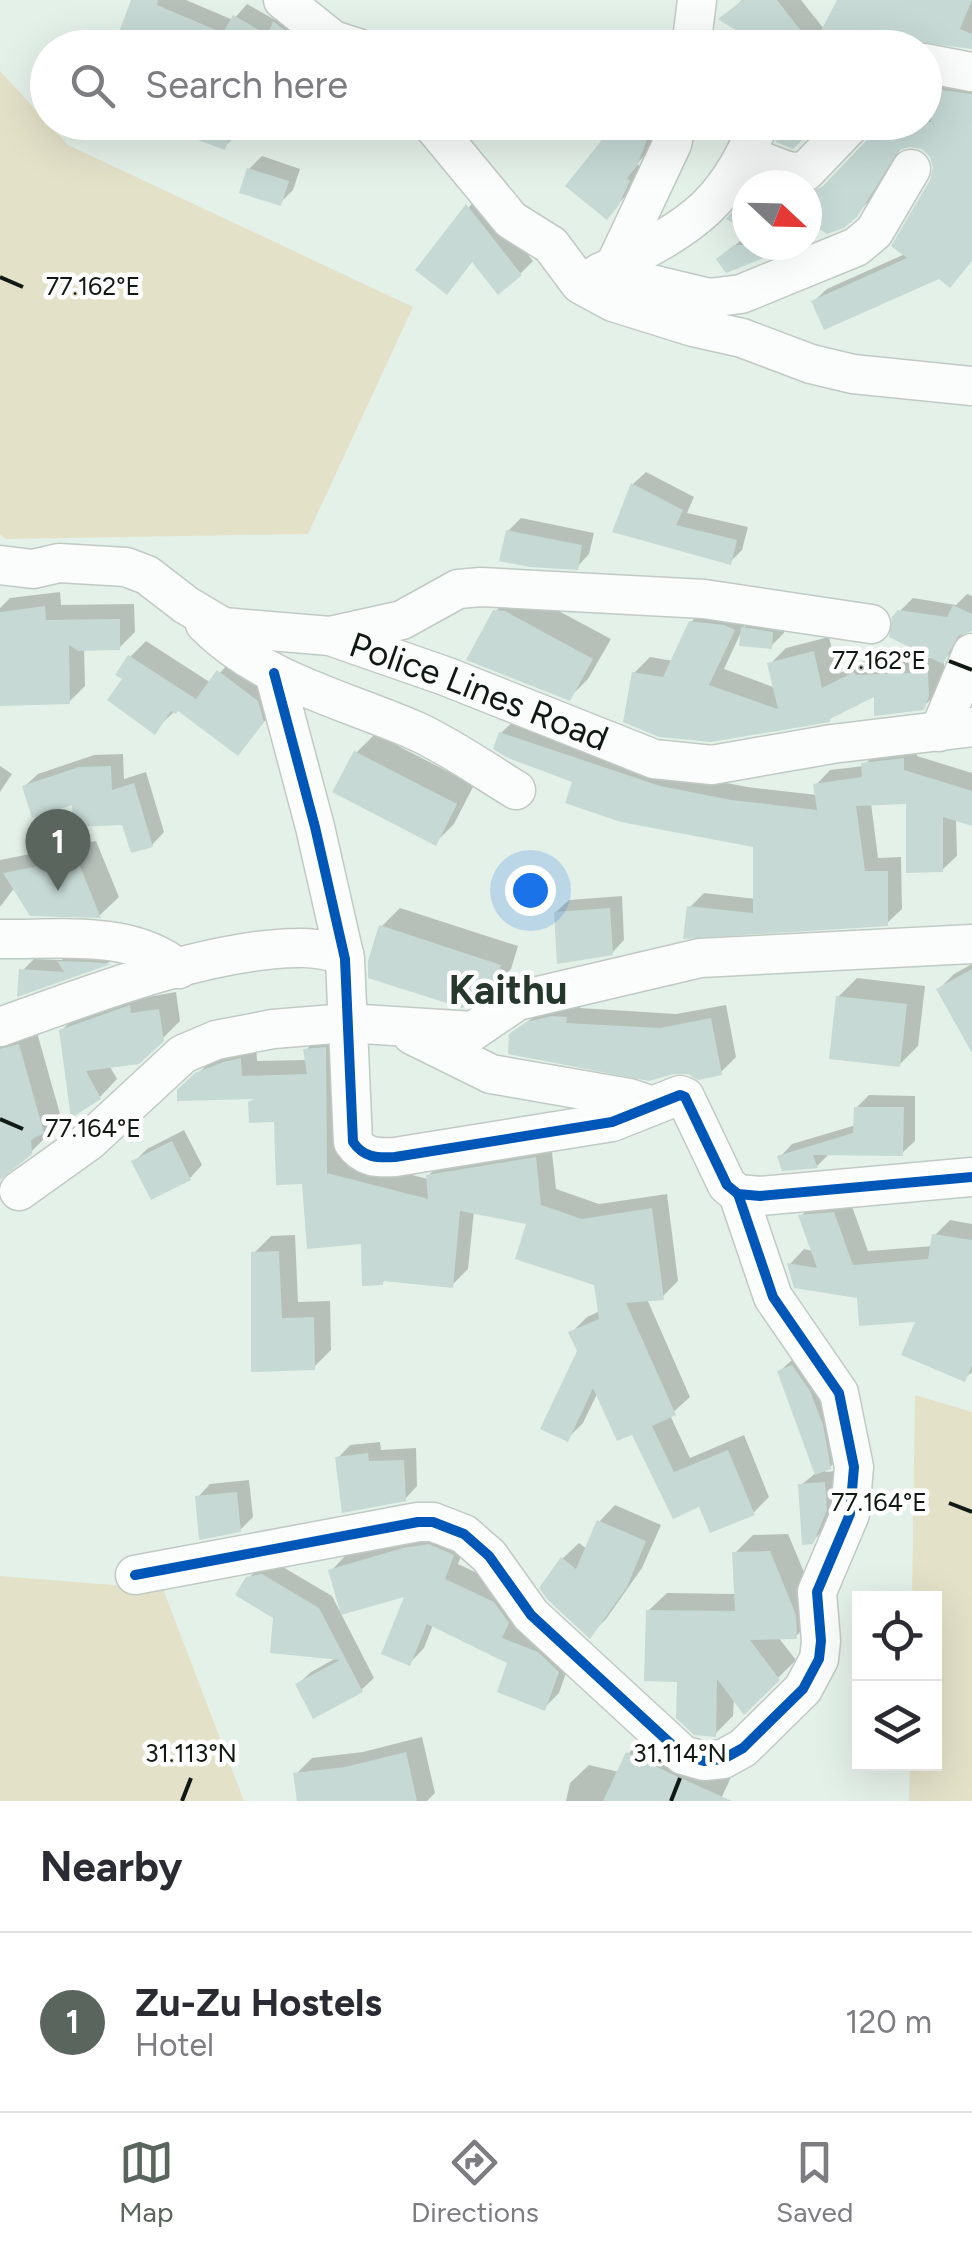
<!DOCTYPE html>
<meta charset="utf-8">
<style>
:root{--surface:#fff;--page:#f2f2f3;--text:#2b2b33;--muted:#7c7c81;--line:#e1e1e2;--accent:#5a655e}
body{margin:0;font-family:Figtree,sans-serif;background:var(--page);color:var(--text)}
.controls{position:absolute;right:30px;bottom:30px;display:grid;overflow:hidden;border-radius:0px;box-shadow:0 10px 40px #0002}
.controls button{width:90px;height:90px;display:grid;place-items:center;padding:0;border:0;border-bottom:2px solid var(--line);background:var(--surface);color:var(--text);font:50px sans-serif}
.compass{position:absolute;left:732px;top:170px;width:90px;height:90px;border-radius:50%;background:var(--surface);box-shadow:0 10px 40px #0002;rotate:112deg}
.you{position:absolute;left:530px;top:890px;width:35px;height:35px;margin:-25px;border:8px solid #fff;border-radius:50%;background:#1a73e8;box-shadow:0 0 0 15px #1a73e833}
.badge{display:grid;place-items:center;width:65px;height:65px;border-radius:50%;background:var(--accent);color:#fff;font-size:32px;font-weight:700}
.pin{position:absolute;translate:-50% -82px;filter:drop-shadow(0 2px 5px #0008)}
.pin::after{content:'';position:absolute;top:52px;width:35px;height:30px;background:inherit;clip-path:polygon(0 0,100% 0,50% 100%)}
.list{margin:0;padding:0;list-style:none}
h2{display:flex;justify-content:space-between;align-items:center;height:130px;margin:0;padding:0 40px;font-size:42px}
h2 small{font-size:32px;font-weight:400;color:var(--muted)}
.list li{display:grid;grid-template-columns:65px 1fr auto;gap:30px;align-items:center;box-sizing:border-box;height:180px;padding:0 40px;border-top:2px solid var(--line)}
.list b{display:block;font-size:38px;white-space:nowrap}
.list p{margin:0;font-size:32px;white-space:nowrap;color:var(--muted)}
.list em{font-size:32px;font-style:normal;color:var(--muted)}
.icon{flex:none;width:55px;height:55px;fill:none;stroke:currentColor;stroke-width:2;stroke-linecap:round;stroke-linejoin:round}
.map{position:relative;flex:none;width:972px;height:1801px;overflow:hidden}
.search{position:absolute;background:var(--surface);box-shadow:0 10px 40px #0002;left:30px;right:30px;top:30px;height:110px;display:flex;align-items:center;gap:25px;box-sizing:border-box;padding:0 35px;border-radius:55px;color:var(--muted);font-size:38px}
.sheet{height:310px;background:var(--surface)}
nav{display:flex;justify-content:space-around;align-items:center;box-sizing:border-box;height:140px;border-top:2px solid var(--line);background:var(--surface);font-size:28px;color:var(--muted)}
nav a{display:grid;justify-items:center;gap:5px}
nav .on{color:var(--accent)}
.map>svg:first-child{display:block}
.green{fill:#e4e1c9}
.shadow{fill:#0003}
.building{fill:#c6d9d4}
.lines{fill:none;stroke-linecap:round;stroke-linejoin:round}
.minor-casing{stroke:#c0cac3;stroke-width:41}
.minor{stroke:#fbfdfc;stroke-width:38}
.cycleway-casing{stroke:#fff;stroke-width:16}
.cycleway{stroke:#0057b8;stroke-width:10}
.ticks{fill:none;stroke:#101913;stroke-width:4}
.labels{text-anchor:middle;stroke-width:9;stroke-linejoin:round;paint-order:stroke}
.street-label{font-size:35px;fill:#101913;stroke:#fff}
.quarter-label{font-size:40px;font-weight:bold;fill:#25382b;stroke:#fff}
.ticks-label{font-size:25px;text-anchor:middle;fill:#101913;stroke:#fff;stroke-width:9;stroke-linejoin:round;paint-order:stroke}
</style>
<div class="map">
<svg width="972" height="1801" viewBox="0 0 972 1801">
<rect width="100%" height="100%" fill="#e4f1e8"/>
<g class="green">
<path d="M0,71L68,145L413,307L308,534L6,539L0,534Z"/>
<path d="M915,1395L972,1412V1801H909L910,1764H934V1598H912Z"/>
<path d="M0,1576L163,1589L244,1801H0Z"/>
</g>
<g class="shadow">
<path d="M133,0H186L233,20L247,4L277,21L287,10L337,48H116Z"/>
<path d="M742,0H801L824,29L840,0H972V47L893,29L883,48H768L722,19Z"/>
<path d="M972,78V260L939,276L814,301L827,289L905,254L933,180V158L925,148L902,146L870,200L855,215L818,225L807,234V211L924,122V82Z"/>
<path d="M186,122H241L236,135L224,147Z"/>
<path d="M614,122H660L649,150L637,164L641,167L630,191L607,216L604,141Z"/>
<path d="M262,156L300,169L293,190L280,203L249,169Z"/>
<path d="M480,194L533,261L521,273L473,260L447,292L418,269Z"/>
<path d="M747,235V245H792L719,259Z"/>
<path d="M646,472L694,497L687,513L748,527L742,550L730,562L615,530L633,484Z"/>
<path d="M521,518L594,533L589,554L577,567L508,531Z"/>
<path d="M60,592L61,605L134,604L135,632L119,648H84L85,686L69,702L0,704V608L10,598Z"/>
<path d="M514,592L525,593L611,639L588,679L569,698L495,612Z"/>
<path d="M967,594L972,596V629L965,630L955,648L944,660V679L939,691L923,707L876,694L711,740L634,673L650,657L673,661L691,622L707,606L749,614L743,628L756,616L784,620V633L771,646L743,628L724,669L776,688L770,664L786,648L829,637L838,674L870,658H937L900,611L913,598L956,605Z"/>
<path d="M146,641L211,683L235,656L279,704L238,753L178,708L154,731L126,679L130,657Z"/>
<path d="M516,719L675,773L747,787L817,795L816,785L830,770L864,766L878,750L917,745V756L972,773V823L956,819L957,856L942,870L908,802L871,803L878,858L901,857L902,909L887,923L686,936L690,907L704,893L756,899L755,845L575,780L501,733Z"/>
<path d="M375,734L474,785L454,824L435,843L356,753Z"/>
<path d="M123,754L124,779L146,772L164,832L152,845L124,822L75,802L25,786L38,774L94,755Z"/>
<path d="M0,766L12,774L0,792Z"/>
<path d="M96,841L119,897L100,915L31,914L15,887L0,907V860Z"/>
<path d="M622,896L624,940L612,953L556,912L569,900Z"/>
<path d="M400,908L518,946L511,969L491,989L381,927Z"/>
<path d="M72,949L119,952L110,962L20,993L21,972L34,959L62,960Z"/>
<path d="M972,964V1048L939,989L954,974Z"/>
<path d="M857,978L925,986L918,1046L899,1065L838,997Z"/>
<path d="M147,990L148,997L176,992L180,1021L162,1039L109,1065L117,1079L100,1097L61,1031L79,1013Z"/>
<path d="M580,1003V1008L676,1014L726,1005L736,1057L721,1072H689L512,1035L544,1008Z"/>
<path d="M36,1029L60,1114L47,1127L48,1135L31,1152L0,1164V1030Z"/>
<path d="M341,1032L342,1157L428,1179V1176L444,1160L551,1143L556,1189L599,1204L667,1194L678,1281L662,1297L647,1299L690,1397L670,1415L690,1458L744,1435L769,1497L753,1513L700,1503L598,1392L583,1423L567,1439L579,1351L571,1333L587,1317L600,1311L596,1283L529,1222L474,1211L468,1269L452,1285L386,1279L382,1283L363,1242L304,1181L276,1120L257,1096L180,1091L214,1058L256,1044L257,1061L307,1060L306,1050L322,1034Z"/>
<path d="M869,1095L915,1096V1141L902,1153H830L817,1166L780,1157L792,1144L856,1125V1108Z"/>
<path d="M184,1130L202,1165L190,1178L134,1162L147,1149Z"/>
<path d="M849,1198L868,1251L933,1246L935,1235L950,1220L972,1224V1372L964,1379L919,1320L790,1264L804,1249L813,1251L801,1216L816,1201Z"/>
<path d="M295,1235L298,1302L330,1301L331,1350L314,1367L254,1369V1253L271,1236Z"/>
<path d="M806,1354L843,1454L825,1472L837,1471L839,1495L825,1528L812,1542L801,1485L817,1472L780,1371L793,1359Z"/>
<path d="M380,1442L381,1450L416,1448L417,1486L405,1499L338,1458L350,1445Z"/>
<path d="M249,1480L253,1517L240,1530L198,1497L210,1484Z"/>
<path d="M615,1505L661,1525L642,1568L606,1619L590,1635L562,1559L579,1543L587,1549L599,1522Z"/>
<path d="M419,1534L467,1541L458,1564L509,1588L572,1656L559,1693L544,1708L511,1662L433,1625L424,1648L410,1663L408,1593L331,1571L345,1556Z"/>
<path d="M788,1534L814,1596V1618L796,1636L778,1637L796,1660L744,1712L734,1697L733,1716L715,1734L679,1679L648,1611L667,1593L737,1594L735,1553L753,1535Z"/>
<path d="M276,1563L332,1596L374,1678L361,1690L298,1684L311,1672L338,1657L276,1616L248,1579L261,1565Z"/>
<path d="M646,1736L732,1775L720,1801H566L570,1783L589,1765L619,1772L628,1754Z"/>
<path d="M422,1737L435,1793L427,1801H300L296,1774L312,1758L363,1752Z"/>
</g>
<g class="building">
<path d="M131,0H158L157,5L223,33L233,15L268,35L273,21L293,37L290,48H113Z"/>
<path d="M743,0H777L813,46L837,0H972L960,29L972,34V49L917,42L888,30L879,48H764L718,19Z"/>
<path d="M935,89L972,94V261L950,288L939,279L824,330L811,301L907,258L891,246L930,180L933,168L930,157L922,149L910,147L899,150L857,217L844,228L827,234L818,228L807,237V193L822,187L869,138L875,122H931Z"/>
<path d="M157,122H235L225,150L157,125Z"/>
<path d="M611,122L653,124L637,166L627,178L630,181L618,206L607,220L565,186L601,141L597,138Z"/>
<path d="M782,122H821L793,149L776,142Z"/>
<path d="M247,168L289,181L281,206L239,193Z"/>
<path d="M747,194V231L726,219Z"/>
<path d="M466,204L522,275L498,295L472,262L447,295L415,270Z"/>
<path d="M734,245H797L726,273L716,259Z"/>
<path d="M631,483L683,510L676,525L737,540L731,565L612,532Z"/>
<path d="M506,530L582,545L578,570L530,567L499,561Z"/>
<path d="M953,605L972,614V631L958,636L943,664L889,637L892,617L898,610L947,617Z"/>
<path d="M45,606L46,620L120,619V650L78,651L69,645L70,704L0,706V612Z"/>
<path d="M493,610L505,611L593,659L570,701L466,660Z"/>
<path d="M689,621L724,625L735,630L709,685L778,709L767,663L814,651L822,688L854,672L856,675L928,672L929,696L924,710L874,716V697L830,719V722L711,742L659,737L623,722L632,672L663,677Z"/>
<path d="M741,627L773,632L772,649L739,646Z"/>
<path d="M128,655L196,699L217,670L258,701L264,722L238,756L178,711L176,714L171,711L155,735L107,700L122,679L115,675Z"/>
<path d="M499,732L660,786L731,800L817,810L813,784L862,777L861,763L904,758V770L972,791V826L943,817V872L906,873V804L856,806L865,871H888V926L683,939L687,906L753,913V847L621,822L565,803L572,782L508,758L493,749Z"/>
<path d="M354,751L457,804L436,846L332,792Z"/>
<path d="M111,766L112,790L134,783L153,847L131,853L122,825L73,827L72,805L32,818L22,786L79,767Z"/>
<path d="M77,859L101,918L30,916L3,873Z"/>
<path d="M610,908L613,955L557,964L554,912Z"/>
<path d="M379,925L501,965L492,991L462,1008L368,978V961Z"/>
<path d="M57,961L91,962L111,964L17,997L19,969L64,972Z"/>
<path d="M972,969V1053L936,989Z"/>
<path d="M836,996L907,1004L900,1067L829,1059Z"/>
<path d="M130,1005L131,1013L159,1009L164,1041L139,1064L86,1071L101,1099L71,1118L59,1030Z"/>
<path d="M552,1016L567,1017L566,1023L660,1028L711,1018L722,1075L698,1080L688,1074H673L649,1081L508,1054L509,1034L526,1022Z"/>
<path d="M19,1044L44,1133L31,1140L32,1154L0,1180V1049Z"/>
<path d="M326,1047L327,1173L428,1199L426,1175L536,1157L541,1205L582,1219L652,1208L664,1300L626,1303L676,1415L652,1426L674,1472L728,1450L755,1515L710,1533L699,1507L673,1519L632,1435L617,1441L593,1388L568,1442L540,1429L577,1351L568,1332L599,1319L594,1285L515,1259L526,1224L460,1211L453,1288L383,1281V1285L362,1286L361,1244L307,1249L302,1184L276,1185L274,1122L249,1123L248,1102L254,1099L177,1101V1090L195,1073L223,1062L241,1058L242,1076L307,1074L303,1049Z"/>
<path d="M854,1107H904L903,1156L813,1155L818,1168L782,1171L777,1156L853,1133Z"/>
<path d="M172,1141L191,1180L151,1200L131,1161Z"/>
<path d="M834,1212L853,1265L928,1259L932,1234L972,1240V1366L965,1382L901,1355L915,1322L859,1326L857,1298L794,1288L787,1263L817,1268L798,1215Z"/>
<path d="M279,1251L282,1318L314,1317L315,1370L251,1372V1252Z"/>
<path d="M792,1365L810,1391L823,1425L831,1469L815,1475L777,1371Z"/>
<path d="M368,1453L369,1461L404,1460L406,1501L342,1513L335,1457Z"/>
<path d="M825,1482L827,1510L813,1544L802,1545L798,1484Z"/>
<path d="M237,1492L241,1532L199,1540L195,1496Z"/>
<path d="M597,1520L646,1541L627,1587L590,1639L548,1600L539,1588L561,1557L576,1569Z"/>
<path d="M429,1544L454,1555L445,1579L494,1602L509,1623L502,1638L538,1652L559,1672L545,1711L497,1692L507,1663L427,1624L410,1666L381,1654L404,1597L341,1615L328,1570L403,1548Z"/>
<path d="M770,1551L796,1615L797,1639L750,1640L780,1680L744,1715L717,1679L716,1737L694,1735L676,1718L677,1682L644,1681L646,1610L735,1611L732,1552Z"/>
<path d="M262,1574L319,1608L363,1692L313,1719L295,1684L340,1660L270,1653L273,1618L235,1595L246,1577Z"/>
<path d="M406,1752L417,1801H297L293,1773L345,1767Z"/>
<path d="M626,1752L676,1776L732,1801H603Z"/>
</g>
<g class="lines">
<g class="minor-casing">
<g id="minor">
<path d="M283,0L333,40L358,48"/>
<path d="M691,48L697,0"/>
<path d="M924,63L972,72"/>
<path d="M430,122L511,220L551,245L580,284L613,302L693,327L742,338L811,364L853,374L972,386"/>
<path d="M745,155L790,172L806,171L853,122"/>
<path d="M615,265L672,144L677,122"/>
<path d="M601,272L709,298L741,294L856,247L874,232L911,169"/>
<path d="M591,278C629,257 674,238 706,208C731,184 746,154 760,122"/>
<path id="s1" d="M0,565L33,569L59,563L126,567L147,575L186,605L223,627L330,636L445,676L654,759L712,765L832,744L972,727"/>
<path d="M205,624C261,681 345,700 416,731C451,747 483,770 516,790"/>
<path d="M330,636L402,620L458,589L481,587L704,599L871,624"/>
<path d="M274,673L315,827L345,959L353,1142C364,1158 377,1158 395,1157L612,1122L680,1095L685,1097L727,1185L738,1194L760,1196L972,1177"/>
<path d="M939,732L972,653"/>
<path d="M0,939C59,940 130,929 179,969"/>
<path d="M0,1027C87,996 206,949 298,948C313,947 329,951 344,954"/>
<path d="M412,1035L491,1074L629,1098L650,1105"/>
<path d="M19,1191L89,1141L183,1054L216,1040L273,1029L346,1023L473,1031L517,1001L700,958L972,944"/>
<path d="M135,1575L418,1522H433L464,1534L489,1556L531,1615L683,1755L704,1761L723,1759L743,1748L803,1689L819,1659L821,1641L817,1592L850,1514L854,1467L839,1393L773,1297L738,1194"/>
</g>
</g>
<use href="#minor" class="minor"/>
<g class="cycleway-casing">
<g id="cycleway">
<path d="M274,673L315,827L345,959L353,1142C364,1158 377,1158 395,1157L612,1122L680,1095L685,1097L727,1185L738,1194L760,1196L972,1177"/>
<path d="M135,1575L418,1522H433L464,1534L489,1556L531,1615L683,1755L704,1761L723,1759L743,1748L803,1689L819,1659L821,1641L817,1592L850,1514L854,1467L839,1393L773,1297L738,1194"/>
</g>
</g>
<use href="#cycleway" class="cycleway"/>
</g>
<path class="ticks" d="M0,277L23,287M949,661L972,670M0,1119L23,1129M949,1503L972,1512M182,1801L191,1778M671,1801L680,1778"/>
<g class="labels">
<g class="street-label">
<text dy="12" stroke="none"><textPath href="#s1" startOffset="508">Police Lines Road</textPath></text>
</g>
<g class="quarter-label">
<text x="508" y="1004">Kaithu</text>
</g>
</g>
<g class="ticks-label">
<text x="93" y="295">77.162°E</text>
<text x="879" y="669">77.162°E</text>
<text x="93" y="1137">77.164°E</text>
<text x="879" y="1511">77.164°E</text>
<text x="191" y="1762">31.113°N</text>
<text x="680" y="1762">31.114°N</text>
</g>
</svg>
<div class="controls">
<button><svg class="icon" aria-label="locate" viewBox="0 0 24 24"><circle cx="12" cy="12" r="6"/><path d="M12 2v4M12 18v4M2 12h4M18 12h4"/></svg></button>
<button><svg class="icon" aria-label="layers" viewBox="0 0 24 24"><path d="M12 4l9 5-9 5-9-5zM3 14l9 5 9-5"/></svg></button>
</div>
<svg class="compass" viewBox="-18 -18 36 36"><path d="M0-13l5 13h-10z" fill="#e53935"/><path d="M0 13l5-13h-10z" fill="#7c7c81"/></svg>
<div class="you"></div>
<div class="pin badge" style="left:58px;top:891px">1</div>
<div class="search"><svg class="icon" aria-label="search" viewBox="0 0 24 24"><circle cx="10" cy="10" r="6"/><path d="M15 15l6 6"/></svg>Search here</div>
</div>
<section class="sheet">
<h2>Nearby<small></small></h2>
<ul class="list">
<li><span class="badge">1</span><div><b>Zu-Zu Hostels</b><p>Hotel</p></div><em>120 m</em></li>
</ul>
</section>
<nav>
<a class="on"><svg class="icon" aria-label="map" viewBox="0 0 24 24"><path d="M3 6l6-2 6 2 6-2v14l-6 2-6-2-6 2zM9 4v14M15 6v14"/></svg>Map</a>
<a><svg class="icon" aria-label="directions" viewBox="0 0 24 24"><path d="M12 3l9 9-9 9-9-9zM9 14v-3h6M13 9l2 2-2 2"/></svg>Directions</a>
<a><svg class="icon" aria-label="saved" viewBox="0 0 24 24"><path d="M7 4h10v16l-5-4-5 4z"/></svg>Saved</a>
</nav>
